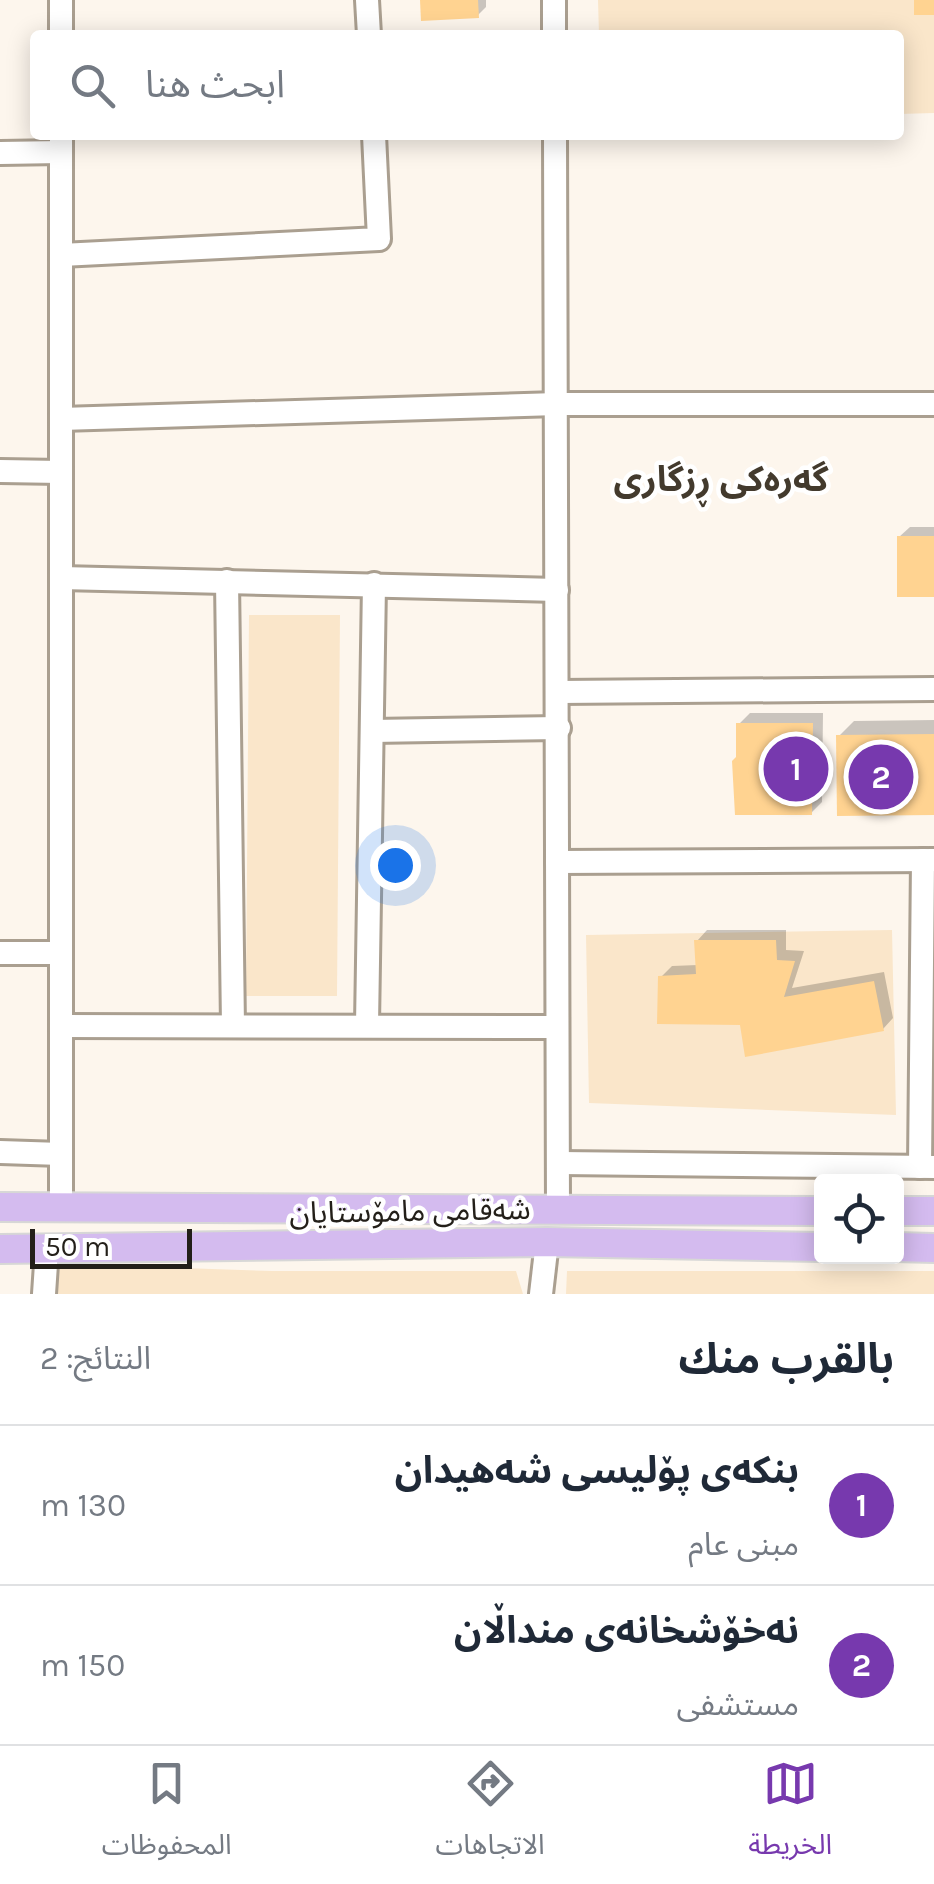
<!DOCTYPE html>
<html lang="ar">
<meta charset="utf-8">
<style>
:root{--surface:#fff;--page:#f6f6f7;--text:#1f2937;--muted:#747a83;--line:#e0e1e3;--accent:#7739ae}
body{margin:0;font-family:Karla,"Noto Sans Arabic",sans-serif;background:var(--page);color:var(--text);direction:rtl}
.controls{position:absolute;right:30px;bottom:30px;display:grid;overflow:hidden;border-radius:10px;box-shadow:0 5px 25px #0003}
.controls button{width:90px;height:90px;display:grid;place-items:center;padding:0;border:0;border-bottom:2px solid var(--line);background:var(--surface);color:var(--text);font:50px sans-serif}
.scale{position:absolute;left:30px;bottom:25px;width:162px;box-sizing:border-box;padding-left:10px;border:5px solid #231f19;border-top:0;font-size:28px;line-height:35px;white-space:nowrap;color:#231f19;-webkit-text-stroke:8px #fff;paint-order:stroke}
.you{position:absolute;left:395px;top:865px;width:35px;height:35px;margin:-25px;border:8px solid #fff;border-radius:50%;background:#1a73e8;box-shadow:0 0 0 15px #1a73e833}
.badge{display:grid;place-items:center;width:65px;height:65px;border-radius:50%;background:var(--accent);color:#fff;font-size:32px;font-weight:700}
.pin{position:absolute;translate:-50% -50%;border:5px solid #fff;box-shadow:0 2px 10px #0006}
.list{margin:0;padding:0;list-style:none}
h2{display:flex;justify-content:space-between;align-items:center;height:130px;margin:0;padding:0 40px;font-size:42px}
h2 small{font-size:32px;font-weight:400;color:var(--muted)}
.list li{display:grid;grid-template-columns:65px 1fr auto;gap:30px;align-items:center;box-sizing:border-box;height:160px;padding:0 40px;border-top:2px solid var(--line)}
.list b{display:block;font-size:38px;white-space:nowrap}
.list p{margin:0;font-size:32px;white-space:nowrap;color:var(--muted)}
.list em{font-size:32px;font-style:normal;color:var(--muted)}
.icon{flex:none;width:55px;height:55px;fill:none;stroke:currentColor;stroke-width:2;stroke-linecap:round;stroke-linejoin:round}
.map{position:relative;flex:none;width:934px;height:1294px;overflow:hidden;direction:ltr}
.search{position:absolute;background:var(--surface);box-shadow:0 5px 25px #0003;left:30px;right:30px;top:30px;height:110px;display:flex;align-items:center;gap:25px;box-sizing:border-box;padding:0 35px;border-radius:10px;color:var(--muted);font-size:38px}
.sheet{height:450px;background:var(--surface)}
nav{display:flex;justify-content:space-around;align-items:center;box-sizing:border-box;height:140px;border-top:2px solid var(--line);background:var(--surface);font-size:28px;color:var(--muted)}
nav a{display:grid;justify-items:center;gap:5px}
nav .on{color:var(--accent)}
.map>svg:first-child{display:block}
.green{fill:#fae6ca}
.shadow{fill:#0003;fill-rule:evenodd}
.building{fill:#ffd391;fill-rule:evenodd}
.lines{fill:none;stroke-linecap:round;stroke-linejoin:round}
.minor-casing{stroke:#aa9f90;stroke-width:28}
.major-casing{stroke:#d7d7d6;stroke-width:32}
.minor{stroke:#fff;stroke-width:22}
.major{stroke:#d4bbef;stroke-width:28}
.labels{text-anchor:middle;stroke-width:9;stroke-linejoin:round;paint-order:stroke}
.street-label{font-size:30px;fill:#231f19;stroke:#fff}
.quarter-label{font-size:35px;font-weight:bold;fill:#433a2d;stroke:#fff}
</style>
<div class="map">
<svg width="934" height="1294" viewBox="0 0 934 1294">
<rect width="100%" height="100%" fill="#fdf6ed"/>
<g class="green">
<path d="M598,0H934V113L899,114V35H599Z"/>
<path d="M249,615H340L337,996H246Z"/>
<path d="M892,930L896,1115L589,1103L586,935Z"/>
<path d="M64,1264L272,1271H516L523,1294H55L57,1270Z"/>
<path d="M567,1271H934V1294H566Z"/>
</g>
<g class="shadow">
<path d="M422,0H486V7L478,15Z"/>
<path d="M910,527H934V594L899,537Z"/>
<path d="M750,713H823L822,802L811,813L738,812L739,724ZM773,751H781V778H773Z"/>
<path d="M934,720V812L839,736L854,721Z"/>
<path d="M707,930H786V950L804,951L792,988L884,972L893,1018L883,1029L742,1023L661,977L672,966L698,965L697,941Z"/>
</g>
<g class="building">
<path d="M420,0H478L479,18L421,21Z"/>
<rect x="914" y="0" width="20" height="15"/>
<rect x="897" y="536" width="37" height="61"/>
<path d="M736,723H813L812,815H735L732,761L736,757ZM763,754H778V787H764Z"/>
<path d="M934,734V815L837,816L836,735Z"/>
<path d="M694,940H776L777,960L795,961L784,997L874,981L884,1031L745,1057L740,1025L657,1024L658,976L696,974Z"/>
</g>
<g class="lines">
<g class="minor-casing">
<g id="minor">
<path d="M367,0L369,35"/>
<path d="M554,0V35"/>
<path d="M61,35V0"/>
<path d="M61,135V1208"/>
<path d="M555,135L558,1209"/>
<path d="M0,153L61,152"/>
<path d="M61,255L379,239L374,135"/>
<path d="M61,419L557,404H934"/>
<path d="M0,471L61,472"/>
<path d="M61,578L557,590"/>
<path d="M227,581L233,1026"/>
<path d="M559,692L934,689"/>
<path d="M372,731L559,728"/>
<path d="M557,862L934,860"/>
<path d="M0,953H61"/>
<path d="M367,1025L374,584"/>
<path d="M61,1026L556,1027"/>
<path d="M0,1152L61,1154"/>
<path d="M560,1163L934,1167"/>
<path d="M920,1167L923,860"/>
<path d="M44,1294L47,1249"/>
<path d="M541,1294L547,1242"/>
</g>
</g>
<g class="major-casing">
<g id="major">
<path d="M0,1207L822,1211"/>
<path d="M896,1211H934"/>
<path d="M896,1247L934,1248"/>
<path d="M0,1249L547,1242L822,1247"/>
</g>
</g>
<use href="#minor" class="minor"/>
<use href="#major" class="major"/>
</g>
<g class="labels">
<g class="street-label">
<text transform="translate(410 1211) rotate(-1)" y="10">شەقامی مامۆستایان</text>
</g>
<g class="quarter-label">
<text x="721" y="491">گەرەکی ڕزگاری</text>
</g>
</g>
</svg>
<div class="controls">
<button><svg class="icon" aria-label="locate" viewBox="0 0 24 24"><circle cx="12" cy="12" r="6"/><path d="M12 2v4M12 18v4M2 12h4M18 12h4"/></svg></button>
</div>
<div class="scale">50 m</div>
<div class="you"></div>
<div class="pin badge" style="left:796px;top:769px">1</div>
<div class="pin badge" style="left:881px;top:777px">2</div>
<div class="search"><svg class="icon" aria-label="search" viewBox="0 0 24 24"><circle cx="10" cy="10" r="6"/><path d="M15 15l6 6"/></svg>ابحث هنا</div>
</div>
<section class="sheet">
<h2>بالقرب منك<small>النتائج: 2</small></h2>
<ul class="list">
<li><span class="badge">1</span><div><b>بنکەی پۆلیسی شەهیدان</b><p>مبنى عام</p></div><em>130 m</em></li>
<li><span class="badge">2</span><div><b>نەخۆشخانەی منداڵان</b><p>مستشفى</p></div><em>150 m</em></li>
</ul>
</section>
<nav>
<a class="on"><svg class="icon" aria-label="map" viewBox="0 0 24 24"><path d="M3 6l6-2 6 2 6-2v14l-6 2-6-2-6 2zM9 4v14M15 6v14"/></svg>الخريطة</a>
<a><svg class="icon" aria-label="directions" viewBox="0 0 24 24"><path d="M12 3l9 9-9 9-9-9zM9 14v-3h6M13 9l2 2-2 2"/></svg>الاتجاهات</a>
<a><svg class="icon" aria-label="saved" viewBox="0 0 24 24"><path d="M7 4h10v16l-5-4-5 4z"/></svg>المحفوظات</a>
</nav>
